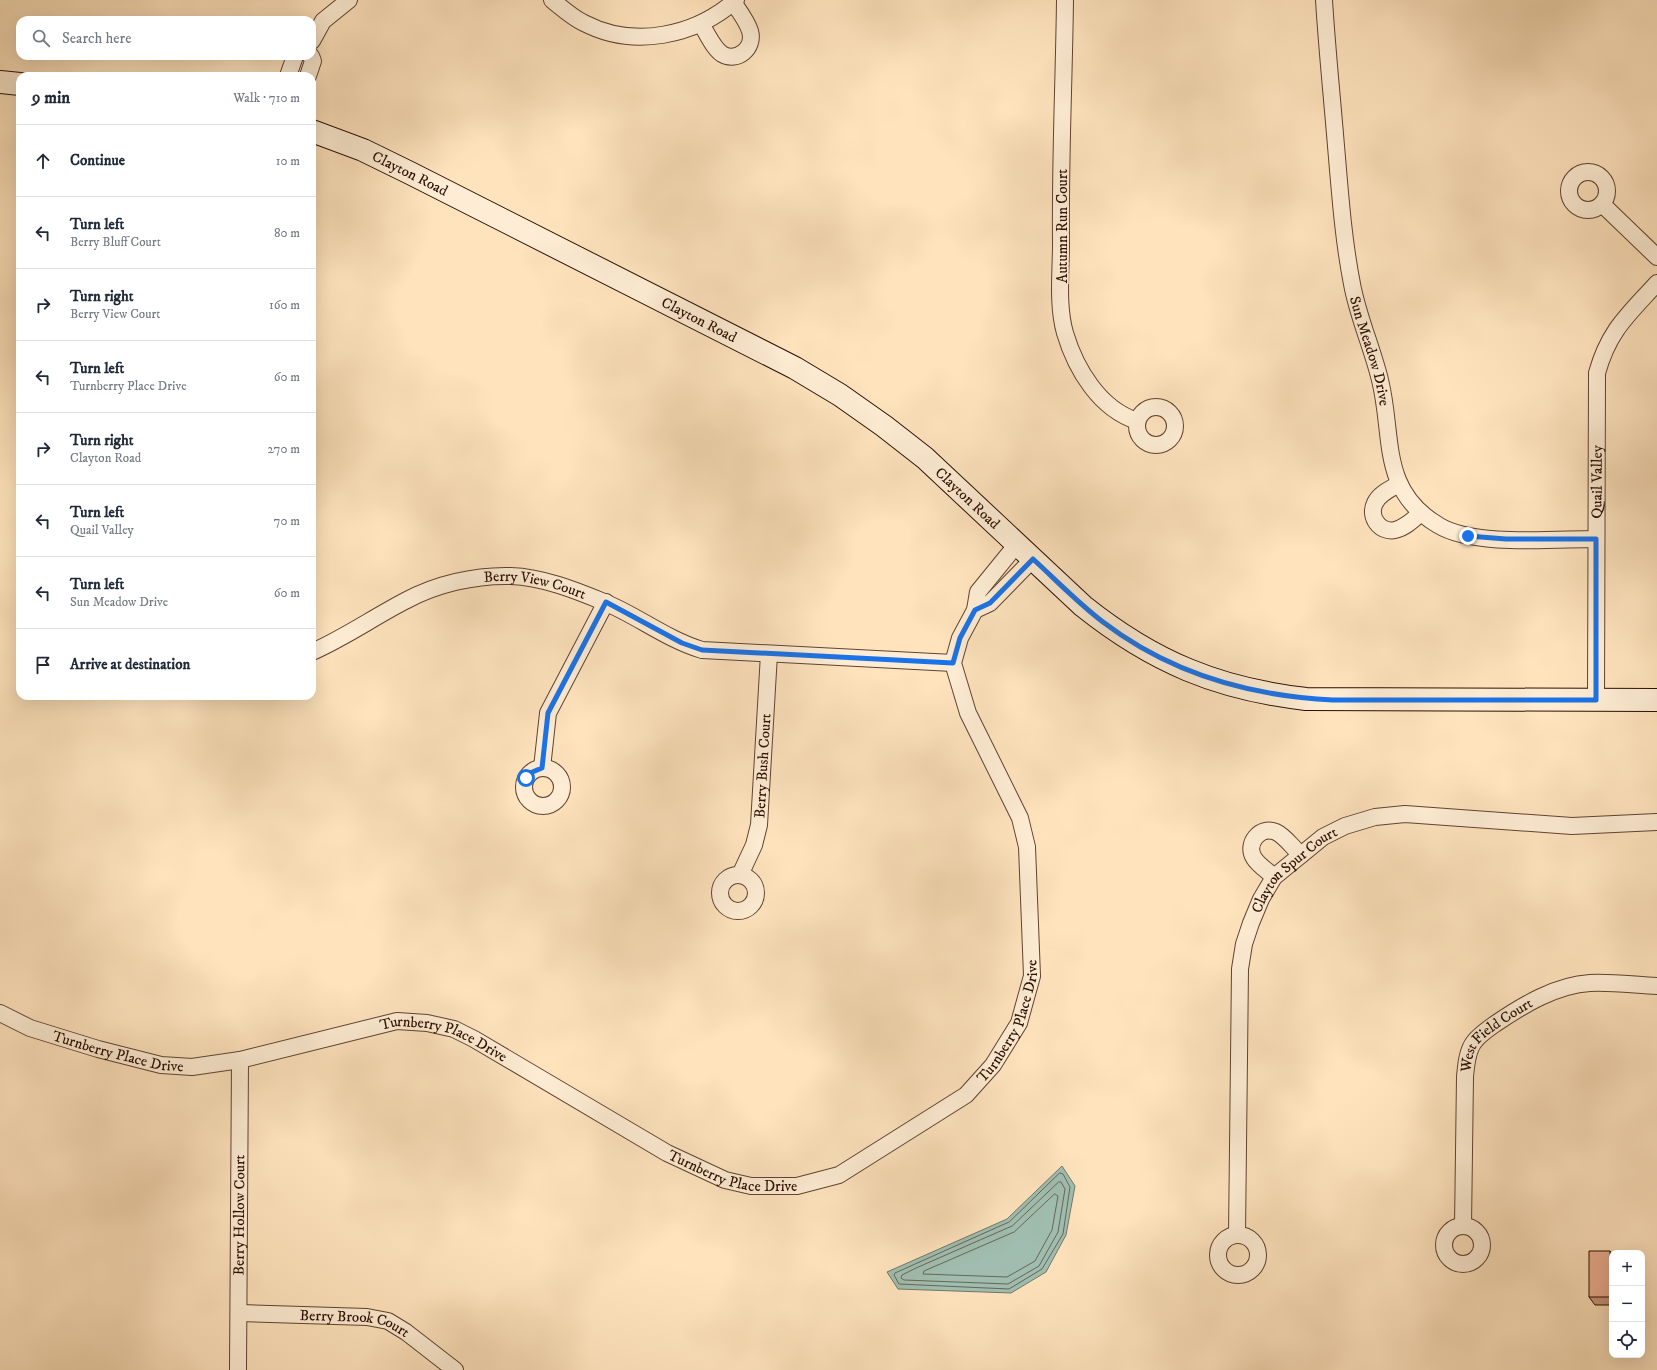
<!DOCTYPE html>
<meta charset="utf-8">
<style>
:root{--surface:#fff;--page:#f6f6f7;--text:#1f2937;--muted:#747a83;--line:#e0e1e3}
body{margin:0;font-family:"IM FELL DW Pica",serif;background:var(--page);color:var(--text)}
.controls{position:absolute;right:12px;bottom:12px;display:grid;overflow:hidden;border-radius:8px;box-shadow:0 4px 16px #0002}
.controls button{width:36px;height:36px;display:grid;place-items:center;padding:0;border:0;border-bottom:1px solid var(--line);background:var(--surface);color:var(--text);font:20px sans-serif}
.stop{position:absolute;width:12px;height:12px;margin:-9px;border:3px solid #1a73e8;border-radius:50%;background:#fff}
.stop.end{background:#1a73e8;border-color:#fff;box-shadow:0 1px 4px #0008}
.list{margin:0;padding:0;list-style:none}
h2{display:flex;justify-content:space-between;align-items:center;height:52px;margin:0;padding:0 16px;font-size:17px}
h2 small{font-size:13px;font-weight:400;color:var(--muted)}
.list li{display:grid;grid-template-columns:26px 1fr auto;gap:12px;align-items:center;box-sizing:border-box;height:72px;padding:0 16px;border-top:1px solid var(--line)}
.list b{display:block;font-size:15px;white-space:nowrap}
.list p{margin:0;font-size:13px;white-space:nowrap;color:var(--muted)}
.list em{font-size:13px;font-style:normal;color:var(--muted)}
.icon{flex:none;width:22px;height:22px;fill:none;stroke:currentColor;stroke-width:2;stroke-linecap:round;stroke-linejoin:round}
.map{position:relative;flex:none;width:1657px;height:1370px;overflow:hidden}
.search{position:absolute;background:var(--surface);box-shadow:0 4px 16px #0002;left:16px;top:16px;width:300px;height:44px;display:flex;align-items:center;gap:10px;box-sizing:border-box;padding:0 14px;border-radius:12px;color:var(--muted);font-size:15px}
.panel{position:absolute;background:var(--surface);box-shadow:0 4px 16px #0002;left:16px;top:72px;width:300px;height:628px;border-radius:12px}
.map>svg:first-child{display:block}
.water{fill:#a0beb0;stroke:#71786a}
.lines{fill:none;stroke-linecap:round;stroke-linejoin:round}
.shore{stroke:#666659;stroke-width:1}
.street-casing{stroke:#604331;stroke-width:18}
.secondary-casing{stroke:#2b0e02;stroke-width:24}
.street{stroke:#feedd4;stroke-width:16}
.secondary{stroke:#feedd4;stroke-width:22}
.wall{fill:#cc967d;stroke:#2b0e02}
.shaded-wall{fill:#a67a66;stroke:#2b0e02}
.building{fill:#edaf91;stroke:#2b0e02}
.route{stroke:#1a73e8;stroke-width:5}
.labels{text-anchor:middle;stroke-width:3.5;stroke-linejoin:round;paint-order:stroke}
.street-label{font-size:15px;fill:#2b0e02;stroke:#feedd4}
</style>
<div class="map">
<svg width="1657" height="1370" viewBox="0 0 1657 1370">
<rect width="100%" height="100%" fill="#fee3bd"/>
<filter id="stains"><feTurbulence type="fractalNoise" baseFrequency=".005" numOctaves="4"/><feColorMatrix values="0 0 0 0 .2 0 0 0 0 .09 0 0 0 0 .02 0 0 0 .5 -.17"/></filter>
<radialGradient id="worn" r=".72"><stop offset=".6" stop-color="#630" stop-opacity="0"/><stop offset="1" stop-color="#630" stop-opacity=".3"/></radialGradient>
<path class="water" d="M1062,1166L1075,1186L1066,1235L1046,1272L1011,1293L898,1289L887,1272L1007,1219Z"/>
<g class="lines">
<g class="shore">
<path d="M1060,1173L1063,1174L1070,1187L1063,1234L1042,1269L1009,1289L899,1284L894,1275L895,1273L1009,1222Z"/>
<path d="M1059,1182H1061L1065,1189L1058,1232L1039,1266L1008,1284L904,1280L901,1278L902,1275L916,1268L1012,1226Z"/>
<path d="M1055,1194L1058,1196L1052,1230L1035,1261L1007,1277L923,1274L924,1271L1014,1232Z"/>
</g>
<g class="street-casing">
<g id="street">
<path d="M552,0C562,8 573,18 584,23C634,49 695,36 736,0"/>
<path d="M1065,0C1064,81 1060,162 1061,243C1061,272 1057,305 1065,333C1076,370 1100,409 1137,421"/>
<path id="s1" d="M1324,0C1327,49 1332,97 1336,146C1340,192 1343,238 1352,284C1358,317 1372,347 1380,380C1394,436 1379,490 1438,525C1473,547 1554,539 1596,539"/>
<path d="M701,24C707,33 713,48 722,54C737,63 755,48 750,31C747,21 739,11 733,2"/>
<path d="M312,41L323,21L349,0"/>
<path d="M288,76L295,56"/>
<path d="M308,76L313,61L311,56"/>
<circle cx="1588" cy="191" r="19"/>
<path d="M1602,204L1657,257"/>
<circle cx="1156" cy="426" r="19"/>
<path d="M1399,484C1390,489 1379,494 1375,503C1368,517 1380,533 1395,530C1405,528 1414,519 1421,513"/>
<path d="M975,610L990,603L1033,559"/>
<path id="s2" d="M312,652C344,638 374,617 405,601C436,584 475,575 511,576C542,577 575,590 604,602C638,616 666,639 702,650L953,663"/>
<path id="s3" d="M1596,700L1597,373C1609,330 1628,315 1657,283"/>
<circle cx="543" cy="787" r="19"/>
<path d="M542,768L548,713L606,602"/>
<path id="s4" d="M740,875L754,845L759,825L769,654"/>
<circle cx="738" cy="893" r="18"/>
<path d="M1274,877C1268,871 1258,865 1254,858C1245,844 1260,825 1276,832C1285,836 1293,848 1301,855"/>
<path id="s5" d="M0,1013L30,1028L98,1049L161,1065L192,1067L240,1060L397,1021L427,1023L454,1029L474,1039L667,1153L725,1180L751,1186H797L839,1175L966,1095L993,1065L1019,1023L1032,976L1027,847L1020,818L968,713L953,663L960,638L975,610L978,592L1017,544"/>
<path id="s6" d="M1463,1226L1465,1077C1466,1066 1467,1051 1474,1042C1479,1035 1488,1029 1495,1024C1523,1005 1556,985 1590,983C1612,982 1635,985 1657,986"/>
<circle cx="1463" cy="1245" r="19"/>
<path id="s7" d="M1237,1235L1240,969L1244,944L1251,923L1261,899L1274,877L1323,837L1345,826L1375,817L1405,814L1572,826L1657,822"/>
<circle cx="1238" cy="1255" r="20"/>
<path id="s8" d="M240,1313L367,1317L388,1321L406,1332L455,1370"/>
<path id="s9" d="M238,1370L240,1060"/>
</g>
</g>
<g class="secondary-casing">
<g id="secondary">
<path d="M0,82L20,84"/>
<path id="s10" d="M312,131L363,150L410,173L795,368L840,395L884,426L925,458L1083,606C1153,662 1218,689 1306,699L1657,700"/>
</g>
</g>
<use href="#street" class="street"/>
<use href="#secondary" class="secondary"/>
</g>
<path class="wall" d="M1612,1254V1305H1595L1589,1297Z"/>
<path class="shaded-wall" d="M1610,1251L1612,1254V1276L1610,1273Z"/>
<path class="building" d="M1589,1251H1610V1273H1612V1297H1589Z"/>
<g class="lines">
<path class="route" d="M526,778L530,773L542,768L548,713L606,602L682,643L702,650L953,663L960,638L975,610L990,603L1033,559C1056,580 1078,603 1103,622C1171,674 1249,696 1333,700H1596V539H1506L1468,536"/>
</g>
<g class="labels">
<g class="street-label">
<text dy="5" stroke="none"><textPath href="#s10" startOffset="107">Clayton Road</textPath></text>
<text transform="translate(1062 226) rotate(-90)" y="5">Autumn Run Court</text>
<text dy="5" stroke="none"><textPath href="#s10" startOffset="431">Clayton Road</textPath></text>
<text dy="5" stroke="none"><textPath href="#s1" startOffset="355">Sun Meadow Drive</textPath></text>
<text dy="5" stroke="none"><textPath href="#s3" startOffset="218">Quail Valley</textPath></text>
<text dy="5" stroke="none"><textPath href="#s10" startOffset="755">Clayton Road</textPath></text>
<text dy="5" stroke="none"><textPath href="#s2" startOffset="241">Berry View Court</textPath></text>
<text dy="5" stroke="none"><textPath href="#s4" startOffset="113">Berry Bush Court</textPath></text>
<text dy="5" stroke="none"><textPath href="#s7" startOffset="384">Clayton Spur Court</textPath></text>
<text dy="5" stroke="none"><textPath href="#s5" startOffset="1133">Turnberry Place Drive</textPath></text>
<text dy="5" stroke="none"><textPath href="#s6" startOffset="205">West Field Court</textPath></text>
<text dy="5" stroke="none"><textPath href="#s5" startOffset="461">Turnberry Place Drive</textPath></text>
<text dy="5" stroke="none"><textPath href="#s5" startOffset="125">Turnberry Place Drive</textPath></text>
<text dy="5" stroke="none"><textPath href="#s5" startOffset="785">Turnberry Place Drive</textPath></text>
<text dy="5" stroke="none"><textPath href="#s9" startOffset="155">Berry Hollow Court</textPath></text>
<text dy="5" stroke="none"><textPath href="#s8" startOffset="116">Berry Brook Court</textPath></text>
</g>
</g>
<rect width="100%" height="100%" filter="url(#stains)"/>
<rect width="100%" height="100%" fill="url(#worn)"/>
</svg>
<div class="controls">
<button>+</button>
<button>−</button>
<button><svg class="icon" aria-label="locate" viewBox="0 0 24 24"><circle cx="12" cy="12" r="6"/><path d="M12 2v4M12 18v4M2 12h4M18 12h4"/></svg></button>
</div>
<div class="stop" style="left:526px;top:778px"></div>
<div class="stop end" style="left:1468px;top:536px"></div>
<div class="search"><svg class="icon" aria-label="search" viewBox="0 0 24 24"><circle cx="10" cy="10" r="6"/><path d="M15 15l6 6"/></svg>Search here</div>
<section class="panel">
<h2>9 min<small>Walk · 710 m</small></h2>
<ul class="list">
<li><svg class="icon" aria-label="ahead" viewBox="0 0 24 24"><path d="M12 20V5M6 11l6-6 6 6"/></svg><div><b>Continue</b></div><em>10 m</em></li>
<li><svg class="icon" aria-label="left" viewBox="0 0 24 24"><path d="M17 20v-9H6M10 6l-5 5 5 5"/></svg><div><b>Turn left</b><p>Berry Bluff Court</p></div><em>80 m</em></li>
<li><svg class="icon" aria-label="right" viewBox="0 0 24 24"><path d="M7 20v-9h11M14 6l5 5-5 5"/></svg><div><b>Turn right</b><p>Berry View Court</p></div><em>160 m</em></li>
<li><svg class="icon" aria-label="left" viewBox="0 0 24 24"><path d="M17 20v-9H6M10 6l-5 5 5 5"/></svg><div><b>Turn left</b><p>Turnberry Place Drive</p></div><em>60 m</em></li>
<li><svg class="icon" aria-label="right" viewBox="0 0 24 24"><path d="M7 20v-9h11M14 6l5 5-5 5"/></svg><div><b>Turn right</b><p>Clayton Road</p></div><em>270 m</em></li>
<li><svg class="icon" aria-label="left" viewBox="0 0 24 24"><path d="M17 20v-9H6M10 6l-5 5 5 5"/></svg><div><b>Turn left</b><p>Quail Valley</p></div><em>70 m</em></li>
<li><svg class="icon" aria-label="left" viewBox="0 0 24 24"><path d="M17 20v-9H6M10 6l-5 5 5 5"/></svg><div><b>Turn left</b><p>Sun Meadow Drive</p></div><em>60 m</em></li>
<li><svg class="icon" aria-label="arrive" viewBox="0 0 24 24"><path d="M6 21V4h12l-3 4 3 4H6"/></svg><div><b>Arrive at destination</b></div></li>
</ul>
</section>
</div>
